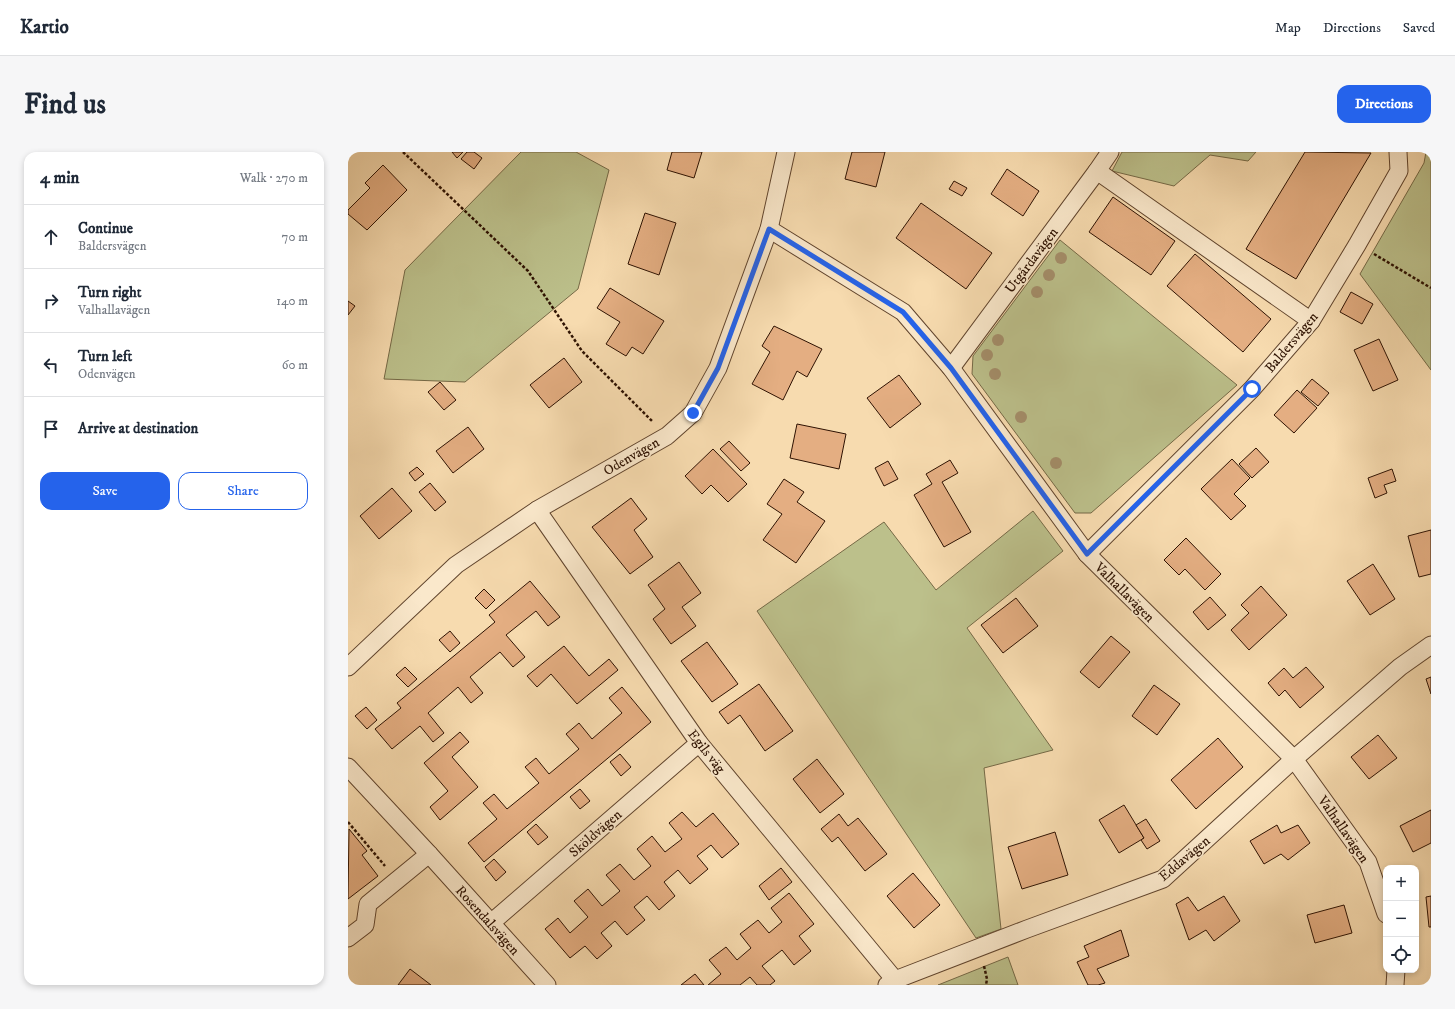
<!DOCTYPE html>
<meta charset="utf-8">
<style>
:root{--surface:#fff;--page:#f6f6f7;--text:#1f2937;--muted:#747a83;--line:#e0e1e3;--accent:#2563eb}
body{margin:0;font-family:"IM FELL DW Pica",serif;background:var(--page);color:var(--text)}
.controls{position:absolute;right:12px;bottom:12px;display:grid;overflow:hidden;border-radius:8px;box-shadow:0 2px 6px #0003}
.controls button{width:36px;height:36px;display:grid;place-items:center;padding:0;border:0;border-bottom:1px solid var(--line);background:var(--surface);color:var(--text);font:20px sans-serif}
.stop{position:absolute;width:12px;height:12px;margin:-9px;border:3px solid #2563eb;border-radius:50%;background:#fff}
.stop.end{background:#2563eb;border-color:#fff;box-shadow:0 1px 4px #0008}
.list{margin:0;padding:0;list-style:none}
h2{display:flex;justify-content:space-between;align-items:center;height:52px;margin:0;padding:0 16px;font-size:17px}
h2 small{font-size:13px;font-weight:400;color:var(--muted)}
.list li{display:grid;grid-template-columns:26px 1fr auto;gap:12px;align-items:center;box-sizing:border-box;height:64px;padding:0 16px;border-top:1px solid var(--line)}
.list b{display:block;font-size:15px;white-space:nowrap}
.list p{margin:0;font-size:13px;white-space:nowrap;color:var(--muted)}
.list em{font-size:13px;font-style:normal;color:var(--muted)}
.actions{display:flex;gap:8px;padding:12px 16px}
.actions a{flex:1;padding:9px 0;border:1px solid var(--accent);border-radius:12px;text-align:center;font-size:14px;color:var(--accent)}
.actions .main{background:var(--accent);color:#fff}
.icon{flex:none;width:22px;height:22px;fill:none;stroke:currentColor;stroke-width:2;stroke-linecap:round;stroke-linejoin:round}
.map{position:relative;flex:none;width:1083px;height:833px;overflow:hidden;border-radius:12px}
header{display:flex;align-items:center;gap:24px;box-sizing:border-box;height:56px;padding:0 20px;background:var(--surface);border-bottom:1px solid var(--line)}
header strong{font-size:19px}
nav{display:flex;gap:22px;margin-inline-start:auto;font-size:14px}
.intro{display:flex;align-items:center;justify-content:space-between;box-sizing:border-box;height:96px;padding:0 24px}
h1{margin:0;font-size:28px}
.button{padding:10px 18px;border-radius:12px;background:var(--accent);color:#fff;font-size:14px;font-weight:700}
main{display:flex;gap:24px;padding:0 24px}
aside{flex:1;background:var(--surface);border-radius:12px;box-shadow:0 2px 6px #0003}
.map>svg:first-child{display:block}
.green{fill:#bcc08b;stroke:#756946}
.building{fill:#e4ae82;stroke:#2e1202}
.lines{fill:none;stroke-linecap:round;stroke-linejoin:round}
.minor-casing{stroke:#60442d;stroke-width:19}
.path{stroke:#2e1202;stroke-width:2.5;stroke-dasharray:3 2;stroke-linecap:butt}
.minor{stroke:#fae8cb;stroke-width:17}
.tree{fill:#a48e6a}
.route{stroke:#2563eb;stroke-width:5}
.labels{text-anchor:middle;stroke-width:3.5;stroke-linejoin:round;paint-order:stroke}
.street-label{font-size:14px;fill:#2e1202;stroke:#fae8cb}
</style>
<header>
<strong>Kartio</strong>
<nav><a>Map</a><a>Directions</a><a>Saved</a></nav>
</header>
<div class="intro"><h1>Find us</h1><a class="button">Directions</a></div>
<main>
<aside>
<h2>4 min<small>Walk · 270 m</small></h2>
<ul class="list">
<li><svg class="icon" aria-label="ahead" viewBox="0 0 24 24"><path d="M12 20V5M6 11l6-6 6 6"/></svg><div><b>Continue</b><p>Baldersvägen</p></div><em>70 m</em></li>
<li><svg class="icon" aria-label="right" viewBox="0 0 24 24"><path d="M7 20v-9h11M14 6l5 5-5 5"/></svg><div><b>Turn right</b><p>Valhallavägen</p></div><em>140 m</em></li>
<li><svg class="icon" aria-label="left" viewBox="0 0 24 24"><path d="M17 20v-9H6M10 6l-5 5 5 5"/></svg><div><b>Turn left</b><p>Odenvägen</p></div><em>60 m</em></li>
<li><svg class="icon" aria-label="arrive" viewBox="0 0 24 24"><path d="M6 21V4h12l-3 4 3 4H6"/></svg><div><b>Arrive at destination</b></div></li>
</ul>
<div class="actions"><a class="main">Save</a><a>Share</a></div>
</aside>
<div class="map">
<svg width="1083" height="833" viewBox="0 0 1083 833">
<rect width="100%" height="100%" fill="#f7dbaf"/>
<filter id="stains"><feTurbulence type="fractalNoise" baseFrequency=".005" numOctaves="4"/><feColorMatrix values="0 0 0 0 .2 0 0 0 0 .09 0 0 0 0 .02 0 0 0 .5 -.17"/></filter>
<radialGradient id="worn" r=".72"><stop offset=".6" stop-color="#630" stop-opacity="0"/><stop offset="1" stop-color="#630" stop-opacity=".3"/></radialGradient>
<g class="green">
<path d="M173,0H228L261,18L230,137L117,230L36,227L57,118Z"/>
<path d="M774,0H908L900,9L862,3L826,34L764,19Z"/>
<path d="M1078,0H1083V218L1012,122L1076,11Z"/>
<path d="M712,88L889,233L743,361H727L624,222L625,204Z"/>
<path d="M685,359L715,399L619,476L705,598L636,616L653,777L628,786L409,459L536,370L588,438Z"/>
<path d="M660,805L670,833H590Z"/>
</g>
<g class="building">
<path d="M104,0H115L109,6Z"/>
<path d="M119,0H126L134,6L126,17L113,7Z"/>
<path d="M324,0H354L346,26L319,18Z"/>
<path d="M504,0H537L528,35L497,27Z"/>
<path d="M957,0L1023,1L948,127L898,97Z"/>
<path d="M35,13L59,38L19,78L0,62V58L22,36L17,31Z"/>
<path d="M659,17L691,39L675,64L643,42Z"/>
<path d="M606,29L619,36L614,44L601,37Z"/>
<path d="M765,45L827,89L803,123L741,80Z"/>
<path d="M573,51L644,101L618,137L548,86Z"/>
<path d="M297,61L328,71L311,123L280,112Z"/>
<path d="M847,102L923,167L895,200L819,134Z"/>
<path d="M262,136L316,169L295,202L284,195L278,204L258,192L272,170L249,156Z"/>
<path d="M1003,140L1025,152L1014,172L992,160Z"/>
<path d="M0,149L7,154L0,163Z"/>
<path d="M426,174L474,197L459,225L449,219L435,248L404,232L422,200L414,194Z"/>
<path d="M1031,187L1050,228L1025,239L1006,198Z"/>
<path d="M216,206L234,230L201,256L182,233Z"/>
<path d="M551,223L573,252L542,276L519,246Z"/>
<path d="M964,227L981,241L970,254L953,240Z"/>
<path d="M92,230L108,248L96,258L80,240Z"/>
<path d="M949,238L969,256L946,281L926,263Z"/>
<path d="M449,272L498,282L491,317L442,306Z"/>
<path d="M120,275L136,297L105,321L88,299Z"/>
<path d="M381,289L402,311L393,319L372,297Z"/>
<path d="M908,296L921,310L904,326L891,312Z"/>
<path d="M365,297L399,332L380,350L363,333L354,342L337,324Z"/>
<path d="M884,307L902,326L886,342L898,354L883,368L853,337Z"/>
<path d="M602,308L610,321L594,330L623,380L596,395L566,343L584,332L578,322Z"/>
<path d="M540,309L550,327L536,334L527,316Z"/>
<path d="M69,315L76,322L67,329L61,321Z"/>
<path d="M1044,317L1048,329L1036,333L1039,341L1027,346L1020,326Z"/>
<path d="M436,327L456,340L449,350L477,369L448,411L415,388L434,362L419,352Z"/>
<path d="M82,331L98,350L87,359L71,340Z"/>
<path d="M44,336L64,359L31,387L12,364Z"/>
<path d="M283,346L299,367L286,378L305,405L282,422L244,375Z"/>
<path d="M1083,378V422L1071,425L1060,384Z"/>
<path d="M838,386L873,422L857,438L837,417L831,423L816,408Z"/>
<path d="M331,410L353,441L334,455L348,474L323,492L305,467L317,457L300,433Z"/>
<path d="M1025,412L1047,447L1022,463L999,429Z"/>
<path d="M182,429L212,465L200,474L188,459L158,483L177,505L165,515L152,500L122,525L135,541L123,551L110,535L80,561L96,581L85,590L72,574L44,597L27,577L53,556L49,551L147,470L141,463Z"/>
<path d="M913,434L939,463L901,498L883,478L901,461L893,453Z"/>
<path d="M136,437L147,448L138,457L127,446Z"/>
<path d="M862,445L878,463L860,478L845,460Z"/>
<path d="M668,446L690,474L655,501L633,473Z"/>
<path d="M102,479L112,491L102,500L91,488Z"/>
<path d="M763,484L782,500L751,536L732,520Z"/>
<path d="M359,490L390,532L364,550L333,509Z"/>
<path d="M216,494L241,524L261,507L270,518L229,552L203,522L189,535L179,524Z"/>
<path d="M57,515L69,527L60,535L48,523Z"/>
<path d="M958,515L976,535L952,556L937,538L931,544L920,531L936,516L945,526Z"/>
<path d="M1083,525V542L1078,527Z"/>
<path d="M411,532L445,579L417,599L392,563L380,572L371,560Z"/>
<path d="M806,533L832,552L809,583L784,564Z"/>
<path d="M274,535L303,570L136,710L120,691L149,667L135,651L146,642L159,657L191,631L177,615L188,606L201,622L231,597L218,582L231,571L244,587L274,561L261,546Z"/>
<path d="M18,555L29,568L19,577L7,564Z"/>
<path d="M112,580L121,590L104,605L130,635L92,668L82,655L100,639L76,611Z"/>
<path d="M1030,583L1049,606L1021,627L1003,605Z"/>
<path d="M870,586L895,615L848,657L823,628Z"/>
<path d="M272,602L283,615L273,624L262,610Z"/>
<path d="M469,607L496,642L472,661L445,627Z"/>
<path d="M232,637L242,649L232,657L222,645Z"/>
<path d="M776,653L796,686L771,701L751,668Z"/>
<path d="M1083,658V691L1065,700L1052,674Z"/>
<path d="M334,660L348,675L365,661L391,692L374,706L363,693L349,704L360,717L342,732L330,718L316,730L327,744L311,758L299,744L286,755L297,768L279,783L267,769L253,781L264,794L249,807L237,794L222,806L197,777L210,766L222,781L240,765L226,749L240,737L254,754L272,739L258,723L272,712L286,728L303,714L289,697L304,684L317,700L334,687L321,671Z"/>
<path d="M491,662L500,674L510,666L539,702L517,719L490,685L484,690L473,677Z"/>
<path d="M798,667L812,689L799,697L793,688L796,686L788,673Z"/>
<path d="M188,672L200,685L190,693L179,680Z"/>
<path d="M929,673L933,681L950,673L962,691L940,708L933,702L916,712L902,689Z"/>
<path d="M1,677L19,699L14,703L30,724L0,747Z"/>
<path d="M707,680L720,723L674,737L660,695Z"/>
<path d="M146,707L158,720L148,729L137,715Z"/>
<path d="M433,716L444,730L421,748L411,734Z"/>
<path d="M565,721L592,753L566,776L539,744Z"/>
<path d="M441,741L466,772L451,784L463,799L446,813L434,798L414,814L427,829L422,833H409L402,825L392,833H360L373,822L361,808L378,795L389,808L403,796L392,782L410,768L421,781L434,770L423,756Z"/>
<path d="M876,744L892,769L866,789L858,778L841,788L828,752L840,745L850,759Z"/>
<path d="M1083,744V775H1081L1078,745Z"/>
<path d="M996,753L1004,781L967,791L959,763Z"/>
<path d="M773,778L781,804L749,817L757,831L750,833H740L729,810L741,805L736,794Z"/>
<path d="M62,817L83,833H50Z"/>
<path d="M347,822L356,833H333Z"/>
</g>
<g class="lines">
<g class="minor-casing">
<g id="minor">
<path d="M749,19L963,169"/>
<path d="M421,77L555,160L603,216L739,402L946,607L1020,710L1038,762"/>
<path d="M603,216L749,19L762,0"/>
<path d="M189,358L351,591L547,828"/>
<path d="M739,402L904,237L963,169L1009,93L1051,19L1050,0"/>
<path d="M0,515L108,413L189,358L319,284L345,261L370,216L421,77L438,0"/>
<path d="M0,615L81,702L199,833"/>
<path d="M143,771L351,591"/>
<path d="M0,786L17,773L20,752L81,702"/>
<path d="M539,833L547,828L679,777L815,727L946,607L1052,515L1083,493"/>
<path d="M1047,833L1048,818"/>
</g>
</g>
<g class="path">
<path d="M55,0L180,119L234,199L305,270"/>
<path d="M1077,0L1083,3"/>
<path d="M1026,102L1083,136"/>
<path d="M0,670L37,714"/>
<path d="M636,814L639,827L638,833"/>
</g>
<use href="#minor" class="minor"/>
</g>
<g class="tree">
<circle cx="713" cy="106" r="6"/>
<circle cx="701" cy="123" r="6"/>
<circle cx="689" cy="140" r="6"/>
<circle cx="650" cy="188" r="6"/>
<circle cx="639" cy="203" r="6"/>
<circle cx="647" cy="222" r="6"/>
<circle cx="673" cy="265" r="6"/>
<circle cx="708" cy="311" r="6"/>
</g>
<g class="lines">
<path class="route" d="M345,261L370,216L421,77L555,160L603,216L739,402L904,237"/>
</g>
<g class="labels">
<g class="street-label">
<text transform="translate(683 108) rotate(-53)" y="5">Utgårdavägen</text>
<text transform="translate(943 190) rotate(-50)" y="5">Baldersvägen</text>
<text transform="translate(283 304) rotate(-30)" y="5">Odenvägen</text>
<text transform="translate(777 440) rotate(45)" y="5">Valhallavägen</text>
<text transform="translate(359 599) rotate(52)" y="5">Egils väg</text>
<text transform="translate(996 677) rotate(55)" y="5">Valhallavägen</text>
<text transform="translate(247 681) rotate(-41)" y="5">Sköldvägen</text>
<text transform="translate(836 706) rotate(-40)" y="5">Eddavägen</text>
<text transform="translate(140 768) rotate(48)" y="5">Rosendalsvägen</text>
</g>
</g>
<rect width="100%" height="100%" filter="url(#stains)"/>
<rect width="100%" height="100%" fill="url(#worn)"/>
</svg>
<div class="controls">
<button>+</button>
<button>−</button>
<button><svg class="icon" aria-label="locate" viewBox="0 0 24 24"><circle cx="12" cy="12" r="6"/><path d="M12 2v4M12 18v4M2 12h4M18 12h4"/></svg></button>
</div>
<div class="stop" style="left:904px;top:237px"></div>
<div class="stop end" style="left:345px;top:261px"></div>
</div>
</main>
